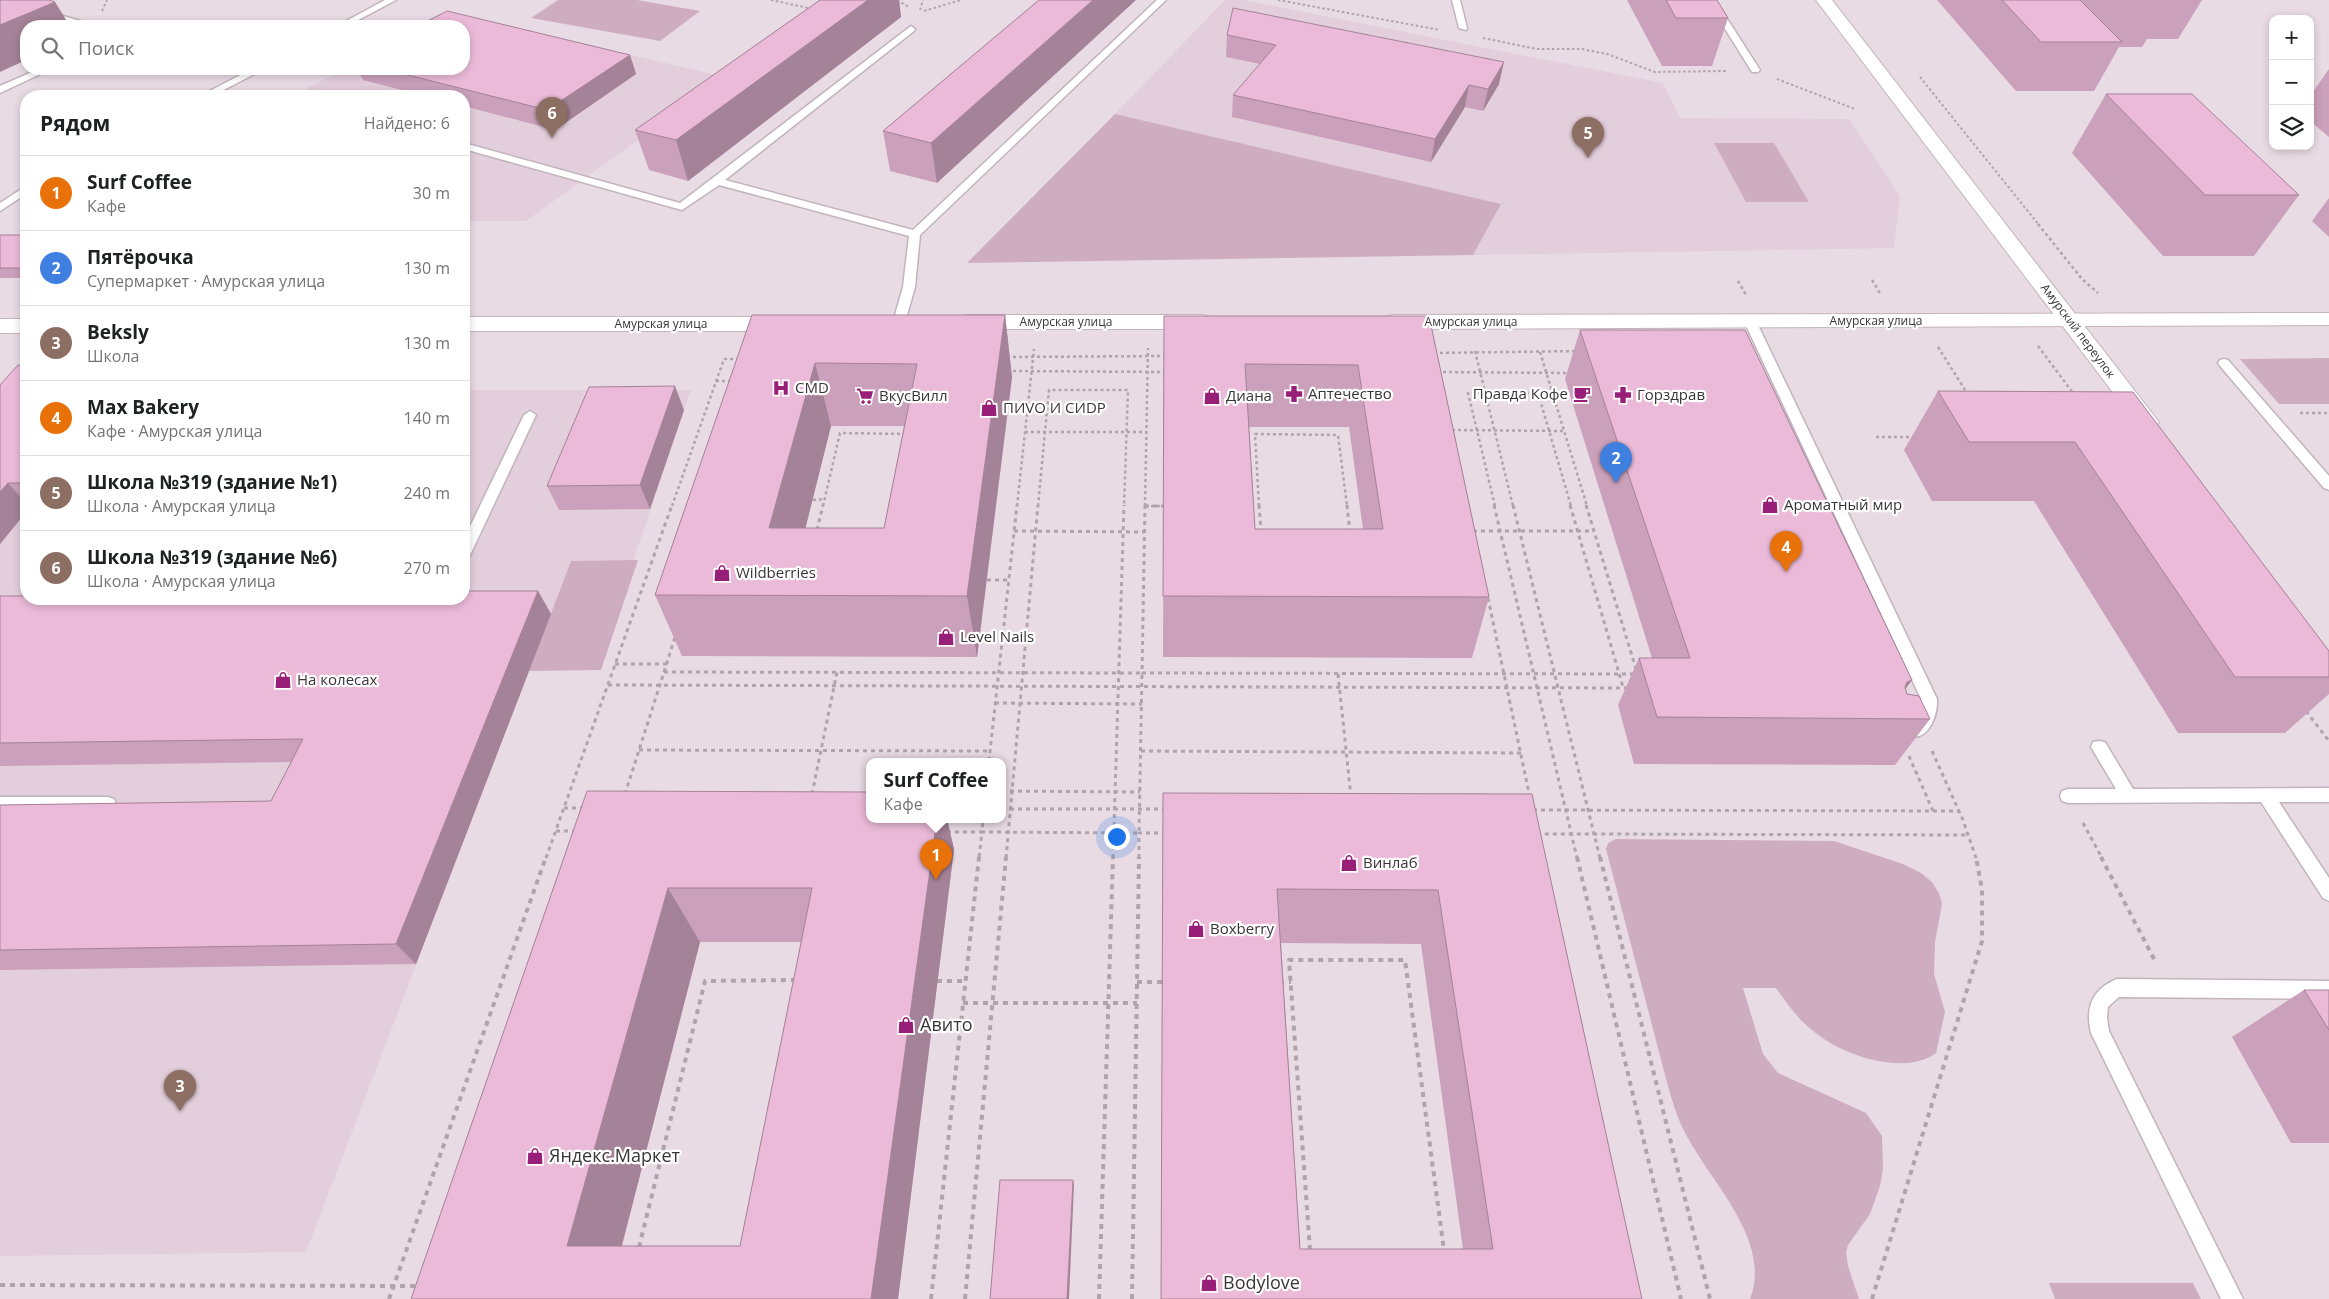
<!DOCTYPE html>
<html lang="ru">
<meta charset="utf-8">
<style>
:root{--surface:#fff;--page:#f2f2f2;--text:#202124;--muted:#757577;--line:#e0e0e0;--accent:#1a73e8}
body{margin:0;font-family:"Open Sans",sans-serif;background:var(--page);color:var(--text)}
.controls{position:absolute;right:15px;top:15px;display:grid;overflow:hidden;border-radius:10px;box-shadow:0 2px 8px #0003}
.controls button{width:45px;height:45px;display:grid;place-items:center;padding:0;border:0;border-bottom:1px solid var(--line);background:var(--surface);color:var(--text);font:25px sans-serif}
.you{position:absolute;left:1116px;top:836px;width:18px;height:18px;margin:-12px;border:4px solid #fff;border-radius:50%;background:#1a73e8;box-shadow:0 0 0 8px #1a73e833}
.badge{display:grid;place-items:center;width:32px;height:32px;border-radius:50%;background:var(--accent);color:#fff;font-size:16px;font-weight:700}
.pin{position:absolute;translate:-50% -41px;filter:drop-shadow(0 1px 2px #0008)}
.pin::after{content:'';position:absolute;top:26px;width:18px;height:15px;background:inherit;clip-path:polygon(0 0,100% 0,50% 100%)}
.popup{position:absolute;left:866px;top:758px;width:140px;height:65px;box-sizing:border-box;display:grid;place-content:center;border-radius:10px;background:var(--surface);filter:drop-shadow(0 1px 4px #0005);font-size:16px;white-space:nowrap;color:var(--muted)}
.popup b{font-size:19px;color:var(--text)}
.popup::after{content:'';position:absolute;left:50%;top:100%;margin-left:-10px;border:10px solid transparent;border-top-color:var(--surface)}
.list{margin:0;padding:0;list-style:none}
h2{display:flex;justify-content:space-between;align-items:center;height:65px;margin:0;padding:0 20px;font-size:21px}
h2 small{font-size:16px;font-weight:400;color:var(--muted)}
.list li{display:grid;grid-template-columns:32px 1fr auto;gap:15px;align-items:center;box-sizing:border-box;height:75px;padding:0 20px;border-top:1px solid var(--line)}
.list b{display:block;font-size:19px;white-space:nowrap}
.list p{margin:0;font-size:16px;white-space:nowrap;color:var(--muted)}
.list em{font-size:16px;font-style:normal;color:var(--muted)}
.icon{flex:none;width:28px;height:28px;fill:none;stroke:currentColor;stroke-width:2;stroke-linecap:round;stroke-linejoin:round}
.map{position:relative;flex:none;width:2329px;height:1299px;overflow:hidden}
.search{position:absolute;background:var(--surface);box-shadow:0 2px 8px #0003;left:20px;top:20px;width:450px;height:55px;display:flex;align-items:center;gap:12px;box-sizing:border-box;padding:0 18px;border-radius:20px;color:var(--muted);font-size:19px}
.panel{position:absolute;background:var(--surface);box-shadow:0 2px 8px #0003;left:20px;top:90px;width:450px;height:515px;border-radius:20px}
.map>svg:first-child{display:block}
.built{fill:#e3cedb}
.green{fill:#ceadc1}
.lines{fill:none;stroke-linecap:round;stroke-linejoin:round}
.service-casing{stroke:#c2b4bd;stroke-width:3}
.minor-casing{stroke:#c2b4bd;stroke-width:2}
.tertiary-casing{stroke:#c2b4bd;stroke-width:2}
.path-far3{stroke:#afa4ab;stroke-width:2;stroke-dasharray:2.5 2.5;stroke-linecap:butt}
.path-far2{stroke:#afa4ab;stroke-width:2.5;stroke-dasharray:3 3;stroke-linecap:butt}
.path-far1{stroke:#afa4ab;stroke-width:3;stroke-dasharray:4 4;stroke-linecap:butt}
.path{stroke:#afa4ab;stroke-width:4;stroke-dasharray:5 5;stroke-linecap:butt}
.service{fill:#fff;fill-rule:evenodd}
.minor{fill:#fff;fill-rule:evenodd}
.tertiary{fill:#fff;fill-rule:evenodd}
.wall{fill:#caa0ba;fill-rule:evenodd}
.shaded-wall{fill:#a48297}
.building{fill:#ebbad8;stroke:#a48297;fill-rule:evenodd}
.labels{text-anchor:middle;stroke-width:4.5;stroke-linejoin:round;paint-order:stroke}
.far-street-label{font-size:12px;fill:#3a3538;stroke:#fff}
.poi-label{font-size:15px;fill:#3a3538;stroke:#fff;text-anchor:start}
.near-poi-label{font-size:18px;fill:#3a3538;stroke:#fff;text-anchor:start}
</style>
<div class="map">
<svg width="2329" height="1299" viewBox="0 0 2329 1299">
<rect width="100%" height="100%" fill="#e9dbe4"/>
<g class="built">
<path d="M1225,0H1243L1663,83L1680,118L1849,119L1900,196L1894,248L1473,255L1501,204L1115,114Z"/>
<path d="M448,12L725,77L526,221H464V96H293L344,69H464V26Z"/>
<path d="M0,389H26V599H464V390H691L633,561H571L306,1252L0,1256Z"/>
</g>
<g class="green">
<path d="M558,0H637L700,11L660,41L531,18Z"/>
<path d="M1115,114L1501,204L1473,255L967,263Z"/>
<path d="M1714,143H1774L1809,202H1746Z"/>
<path d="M2329,358V404H2279L2240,359Z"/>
<path d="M638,560L601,670L529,671L571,561Z"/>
<path d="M1616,839L1834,841L1903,864L1921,873L1932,882L1939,893L1942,904L1935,942L1934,974L1945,1012L1936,1053C1905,1076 1845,1056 1817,1034C1799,1021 1788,1005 1776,988H1743L1763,1054L1778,1073L1866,1113L1882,1136L1883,1169L1880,1186L1870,1214L1848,1245L1846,1252L1848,1266L1859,1299H1750C1772,1243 1714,1185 1689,1140C1677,1120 1671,1097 1665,1075L1606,849L1608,843Z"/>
<path d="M2049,1283H2193L2201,1299H2055Z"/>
</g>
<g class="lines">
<g class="service-casing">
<g id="service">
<path d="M385,0H396L347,26H337Z"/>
<path d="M1157,0H1166L920,235L915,287L905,322L899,326L893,322L903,287L909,236L719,185L682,210L464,149V143L680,203L911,26L915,29L914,31L725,180L913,230Z"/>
<path d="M1452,0H1460L1467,28L1466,30L1459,28Z"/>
<path d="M1707,0H1715L1760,70L1758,72H1752Z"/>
<path d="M49,12L91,24L92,26H79L46,17V13Z"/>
<path d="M39,69H51L0,93V86Z"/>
<path d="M252,69H264L212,96H200Z"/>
<path d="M26,186V194L0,211V203Z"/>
<path d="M1750,317L1756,321L1937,699C1938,714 1929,742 1909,736L1907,731L1919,717L1921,699L1744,321Z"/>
<path d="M2224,359L2228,360L2329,476V490L2324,488L2220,366L2218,363L2220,360Z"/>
<path d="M530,411L536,415L471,553L469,557L464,558V539L524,415Z"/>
<path d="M2099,741L2105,742L2133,789L2329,788V802H2279L2329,878V901L2323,898L2261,802L2068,803L2062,801L2060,796L2062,791L2068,789H2116L2091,747L2093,742Z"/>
<path d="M0,797H108L114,799L116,804L114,809L108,811H0Z"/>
<path d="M2117,979L2329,981V999L2119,997L2108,1007L2107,1018L2109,1031L2243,1299H2221L2091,1033C2085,1008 2092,989 2117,979Z"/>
</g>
</g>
<g class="minor-casing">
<path id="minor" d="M1816,0H1832L2155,417L2159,422L2155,427L2147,430L2139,427Z"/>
</g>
<g class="tertiary-casing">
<g id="tertiary">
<path d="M2329,313V325L1393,329L1385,327L1382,322L1385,317L1393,315Z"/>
<path d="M968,315H1203L1211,317L1214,322L1211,327L1203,329H968L960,327L957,322L960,317Z"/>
<path d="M464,317H785L793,319L796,324L793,329L785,331H464Z"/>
<rect x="0" y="319" width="26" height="14"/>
</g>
</g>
<g class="path-far3">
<path d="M771,0L813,9"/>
<path d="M897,0L909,7"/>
<path d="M1278,0L1440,30"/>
<path d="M920,10L923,0"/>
<path d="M102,11L107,0"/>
<path d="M924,11L961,0"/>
<path d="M1483,38L1537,49H1582L1607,54L1655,72L1727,71"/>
<path d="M1920,77L2039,225"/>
<path d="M1777,79L1855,109"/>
</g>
<g class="path-far2">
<path d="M2038,224L2082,279L2098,293"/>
<path d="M1872,280L1881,295"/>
<path d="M1738,281L1746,295"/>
<path d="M2038,346L2073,393"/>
<path d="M1938,347L1967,393"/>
<path d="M1475,351L1513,506"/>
<path d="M1540,352L1587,506"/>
<path d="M1434,353L1578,351"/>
<path d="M1007,357L1168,356"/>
<path d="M1007,371L1168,372"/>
<path d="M1437,372L1571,373"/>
<path d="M716,381H733"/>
<path d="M2300,413H2329"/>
<path d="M1452,430L1564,431"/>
<path d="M1025,432H1146"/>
<path d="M1876,437H1915"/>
<path d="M813,500L824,499"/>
<path d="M672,506L724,359H740"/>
<path d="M823,506L840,433L907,434"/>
<path d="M1017,506L1034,349"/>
<path d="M1038,506L1049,390H1128L1124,506"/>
<path d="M1145,506L1148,348"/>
<path d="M1145,506H1164"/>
<path d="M1259,506L1255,434L1338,435L1347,506"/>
<path d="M1495,506L1468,393H1538L1571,506"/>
</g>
<g class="path-far1">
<path d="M1145,505L1142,673L1635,674"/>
<path d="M1259,505L1261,531"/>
<path d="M1347,505L1350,533"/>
<path d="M1494,505L1577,858"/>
<path d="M1513,505L1594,834H1538"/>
<path d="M1570,505L1623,687"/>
<path d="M1586,505L1636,669"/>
<path d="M1145,506H1164"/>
<path d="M817,530L823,505"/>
<path d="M1014,531L1144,532"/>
<path d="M1473,531H1594"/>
<path d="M987,580H1009"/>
<path d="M1488,598L1530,798"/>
<path d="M615,664H667"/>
<path d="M664,672L675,637"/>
<path d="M1338,674L1351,797"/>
<path d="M608,685L1630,688"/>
<path d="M995,703L1142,704"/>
<path d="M2306,711L2329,741"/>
<path d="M639,750L990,751"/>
<path d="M1141,751L1521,753"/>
<path d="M1932,751L1963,820L1976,858"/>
<path d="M1909,756L1933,811"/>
<path d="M989,761L1017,505"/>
<path d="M1002,791L1140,792"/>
<path d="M625,794L664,672L1142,673L1139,833L982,832L983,819"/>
<path d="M812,794L837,672"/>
<path d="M564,808H584"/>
<path d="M1002,809H1165"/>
<path d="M1533,810L1960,811"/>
<path d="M2083,823L2102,858"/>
<path d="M556,831H576"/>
<path d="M947,832H982L979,858"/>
<path d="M546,858L672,505"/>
<path d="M1006,858L1038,505"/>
<path d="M1113,858L1124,505"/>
<path d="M1139,858V833H1166"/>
<path d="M1600,858L1594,834L1969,835"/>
</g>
<g class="path">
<path d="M1577,857L1681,1299"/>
<path d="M1600,857L1710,1299"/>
<path d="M2101,857L2154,959"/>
<path d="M937,981H965"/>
<path d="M1137,982H1162"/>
<path d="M1279,982H1291"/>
<path d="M963,1003H1137"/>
<path d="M639,1247L705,981L796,980"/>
<path d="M1310,1250L1289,960H1405L1444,1250"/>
<path d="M0,1285L419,1286"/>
<path d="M389,1299L546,857"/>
<path d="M931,1299L979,857"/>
<path d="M965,1299L1006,857"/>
<path d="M1099,1299L1113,857"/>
<path d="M1132,1299L1139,857"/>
<path d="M1872,1299L1982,941V890L1976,857"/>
</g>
<use href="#service" class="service"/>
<use href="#minor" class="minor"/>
<use href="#tertiary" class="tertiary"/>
</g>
<g class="wall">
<path d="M820,0H899L901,17L688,181L649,170L635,130Z"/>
<path d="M1039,0L937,183L890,171L883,131Z"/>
<path d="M1627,0H1717L1728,18L1712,66H1662Z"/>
<path d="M1937,0H2202L2178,39H2147L2142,47H2119L2094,91H2016Z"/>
<path d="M1227,35L1499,84L1483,111L1465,107L1431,162L1232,117L1233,95L1260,64L1226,57Z"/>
<path d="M630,55L636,74L555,130L464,106V96H425L363,80L357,69H464Z"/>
<path d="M2329,69V137L2310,121V96Z"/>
<path d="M2106,94L2299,195L2254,256H2163L2072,153Z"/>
<path d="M2329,198V237L2312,221Z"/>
<rect x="0" y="235" width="26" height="43"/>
<path d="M752,315H1005L1012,377L977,657L682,656L655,595ZM831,426H904L884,528H805Z"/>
<path d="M1164,316H1429L1489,597L1472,658L1163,657ZM1249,427H1349L1363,529H1255Z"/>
<path d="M1580,330L1912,680L1905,689L1907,694L1930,719L1895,765L1634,764L1618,705L1639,658H1652L1565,379Z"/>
<path d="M26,365V512L0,544V385Z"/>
<path d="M1938,391L2133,392L2329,651V694L2285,733H2178L2034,501H1932L1904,450Z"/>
<path d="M684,410L650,509L559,510L547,486Z"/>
<path d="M538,591L551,614L416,964L0,970V805L271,801L291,762L0,766V596Z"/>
<path d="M587,791L870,819H947L954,849L898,1299H411ZM700,942H801L740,1246H622Z"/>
<path d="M1163,793L1532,794L1642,1299H1161ZM1281,943L1421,944L1463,1249H1300Z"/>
<path d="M2304,990H2329V1143H2291L2232,1037Z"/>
</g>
<g class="shaded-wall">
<path d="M868,0H899L901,17L688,181L676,140Z"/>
<path d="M1093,0H1136L937,183L931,143Z"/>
<path d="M55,2L70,26H26V60L0,72V25Z"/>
<path d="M630,55L636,74L555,130L547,110Z"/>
<path d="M1504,62L1499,84L1483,111L1488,89Z"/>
<path d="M1469,85L1465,107L1431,162L1435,139Z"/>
<path d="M1005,315L1012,377L977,657L967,596Z"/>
<path d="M815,363L831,426L790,590L769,528Z"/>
<path d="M675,386L684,410L650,509L640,485Z"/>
<path d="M8,483L26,503V512L0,544V492Z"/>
<path d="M538,591L551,614L416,964L396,944Z"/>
<path d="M1912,680L1884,718L1907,682Z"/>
<path d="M937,819H947L954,849L898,1299H871Z"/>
<path d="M668,888L700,942L612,1283L567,1246Z"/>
<path d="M1073,1180L1074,1185L1069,1299H1067Z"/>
</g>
<g class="building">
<path d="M0,0H49L55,2L0,25Z"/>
<path d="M820,0H868L676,140L635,130Z"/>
<path d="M1039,0H1093L931,143L883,131Z"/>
<path d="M1666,0H1717L1728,18H1676Z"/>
<path d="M2002,0H2080L2122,42H2041Z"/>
<path d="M1233,8L1504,62L1488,89L1469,85L1435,139L1233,95L1276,45L1227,35Z"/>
<path d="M447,11L630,55L547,110L384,69H464V26H418Z"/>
<path d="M2106,94H2192L2299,195H2205Z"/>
<rect x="0" y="235" width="26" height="33"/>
<path d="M752,315H1005L967,596L655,595ZM815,363L917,364L884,528H769Z"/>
<path d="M1164,316H1429L1489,597L1163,596ZM1245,364L1358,365L1383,529H1255Z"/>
<path d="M1580,330H1745L1912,680L1907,682L1905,687L1907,694L1919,696L1930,719L1657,717L1639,658H1690Z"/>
<path d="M18,365H26V483H8L0,492V385Z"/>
<path d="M675,386L640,485L547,486L589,387Z"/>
<path d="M1938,391L2133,392L2329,651V677H2235L2075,442H1969Z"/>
<path d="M464,591H538L396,944L0,950V805L271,801L303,739L0,743V596H26V599H464Z"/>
<path d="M587,791L870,792V819H937L871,1299H411ZM668,888H812L740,1246H567Z"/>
<path d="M1163,793L1532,794L1642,1299H1161ZM1277,889L1438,890L1493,1249H1300Z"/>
<path d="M2304,990H2329V1030Z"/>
<path d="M1000,1180H1073L1067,1299H990Z"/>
</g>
<defs>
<g id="hospital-bare" transform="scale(1.35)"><path d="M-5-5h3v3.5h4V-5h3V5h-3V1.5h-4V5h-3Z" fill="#981f78" stroke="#fff" stroke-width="2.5" paint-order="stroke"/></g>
<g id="pharmacy-bare" transform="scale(1.35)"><path d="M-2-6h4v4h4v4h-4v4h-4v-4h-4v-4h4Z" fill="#981f78" stroke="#fff" stroke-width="2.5" paint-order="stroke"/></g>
<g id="cafe-bare" transform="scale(1.35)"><path d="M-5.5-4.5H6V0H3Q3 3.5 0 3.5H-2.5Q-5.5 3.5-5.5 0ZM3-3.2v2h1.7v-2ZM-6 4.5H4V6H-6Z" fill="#981f78" stroke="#fff" stroke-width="2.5" paint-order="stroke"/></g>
<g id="supermarket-bare" transform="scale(1.35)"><path d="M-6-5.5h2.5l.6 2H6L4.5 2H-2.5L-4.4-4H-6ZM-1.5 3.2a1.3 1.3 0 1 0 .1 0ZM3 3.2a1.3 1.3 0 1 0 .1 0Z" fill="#981f78" stroke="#fff" stroke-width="2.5" paint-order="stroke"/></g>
<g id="shop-bare" transform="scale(1.35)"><path d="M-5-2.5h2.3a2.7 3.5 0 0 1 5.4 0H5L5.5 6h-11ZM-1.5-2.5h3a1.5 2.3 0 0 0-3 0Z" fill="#981f78" stroke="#fff" stroke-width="2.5" paint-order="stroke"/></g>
</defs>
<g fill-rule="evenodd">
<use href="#hospital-bare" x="781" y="388"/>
<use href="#pharmacy-bare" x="1294" y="394"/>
<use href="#cafe-bare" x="1582" y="394"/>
<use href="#pharmacy-bare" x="1623" y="395"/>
<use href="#supermarket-bare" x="865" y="396"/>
<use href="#shop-bare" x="1212" y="396"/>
<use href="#shop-bare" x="989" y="408"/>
<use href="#shop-bare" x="1770" y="505"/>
<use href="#shop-bare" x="722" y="573"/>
<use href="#shop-bare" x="946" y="637"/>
<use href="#shop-bare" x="283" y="680"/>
<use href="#shop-bare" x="1349" y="863"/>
<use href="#shop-bare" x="1196" y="929"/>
<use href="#shop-bare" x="906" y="1025"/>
<use href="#shop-bare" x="535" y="1156"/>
<use href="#shop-bare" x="1209" y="1283"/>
</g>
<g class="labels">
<g class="far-street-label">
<text x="1876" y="325">Амурская улица</text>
<text x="1066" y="326">Амурская улица</text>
<text x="1471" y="326">Амурская улица</text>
<text x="661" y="328">Амурская улица</text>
<text transform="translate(2078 331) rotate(53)" y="4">Амурский переулок</text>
</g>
<g class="poi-label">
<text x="795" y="393">CMD</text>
<text x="1308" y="399">Аптечество</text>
<text x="1568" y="399" text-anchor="end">Правда Кофе</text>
<text x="1637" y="400">Горздрав</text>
<text x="879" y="401">ВкусВилл</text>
<text x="1226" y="401">Диана</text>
<text x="1003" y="413">ПИVO И СИDР</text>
<text x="1784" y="510">Ароматный мир</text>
<text x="736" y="578">Wildberries</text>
<text x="960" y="642">Level Nails</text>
<text x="297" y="685">На колесах</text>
<text x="1363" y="868">Винлаб</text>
<text x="1210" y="934">Boxberry</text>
</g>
<g class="near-poi-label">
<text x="920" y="1031">Авито</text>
<text x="549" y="1162">Яндекс.Маркет</text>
<text x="1223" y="1289">Bodylove</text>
</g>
</g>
</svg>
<div class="controls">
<button>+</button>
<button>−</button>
<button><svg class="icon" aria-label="layers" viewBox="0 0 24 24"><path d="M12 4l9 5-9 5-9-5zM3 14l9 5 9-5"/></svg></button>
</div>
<div class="you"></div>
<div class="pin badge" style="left:936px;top:880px;background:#e8710a">1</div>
<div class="popup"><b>Surf Coffee</b>Кафе</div>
<div class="pin badge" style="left:1616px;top:483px;background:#3f7fe0">2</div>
<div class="pin badge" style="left:180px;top:1111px;background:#8d6e63">3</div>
<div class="pin badge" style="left:1786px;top:572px;background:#e8710a">4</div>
<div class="pin badge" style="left:1588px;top:158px;background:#8d6e63">5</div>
<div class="pin badge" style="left:552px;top:138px;background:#8d6e63">6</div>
<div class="search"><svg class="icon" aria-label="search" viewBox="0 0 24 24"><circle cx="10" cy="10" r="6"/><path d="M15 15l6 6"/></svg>Поиск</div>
<section class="panel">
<h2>Рядом<small>Найдено: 6</small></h2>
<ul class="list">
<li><span class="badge" style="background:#e8710a">1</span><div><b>Surf Coffee</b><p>Кафе</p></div><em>30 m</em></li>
<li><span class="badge" style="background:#3f7fe0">2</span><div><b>Пятёрочка</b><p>Супермаркет · Амурская улица</p></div><em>130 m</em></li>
<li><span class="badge" style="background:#8d6e63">3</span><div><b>Beksly</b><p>Школа</p></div><em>130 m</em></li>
<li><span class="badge" style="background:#e8710a">4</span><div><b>Max Bakery</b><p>Кафе · Амурская улица</p></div><em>140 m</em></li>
<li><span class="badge" style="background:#8d6e63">5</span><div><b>Школа №319 (здание №1)</b><p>Школа · Амурская улица</p></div><em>240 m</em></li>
<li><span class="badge" style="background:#8d6e63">6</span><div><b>Школа №319 (здание №6)</b><p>Школа · Амурская улица</p></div><em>270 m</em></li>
</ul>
</section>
</div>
